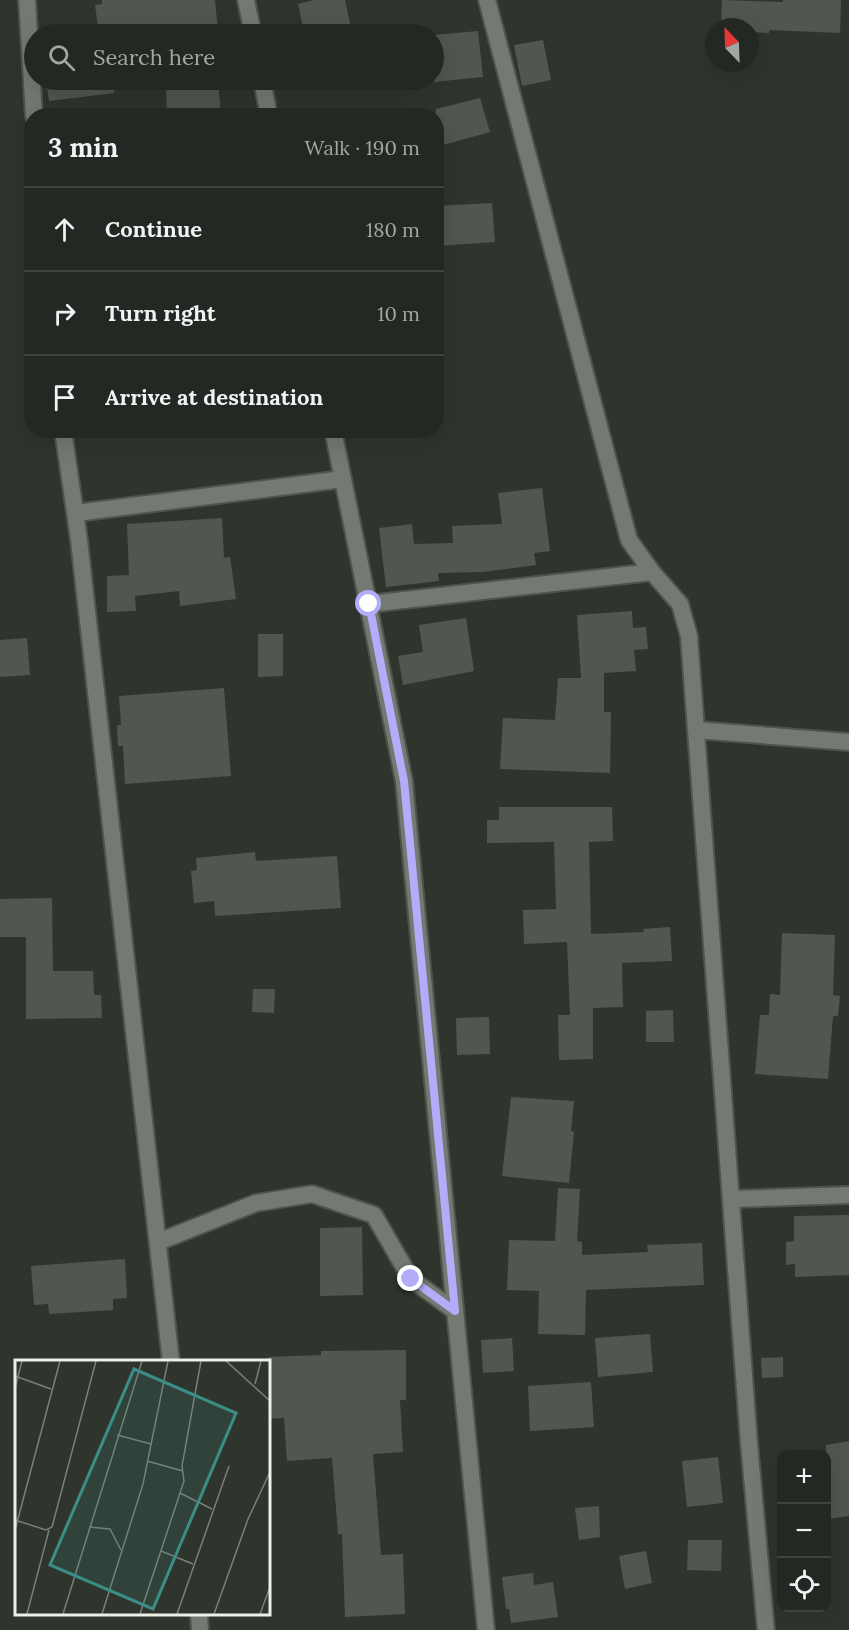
<!DOCTYPE html>
<meta charset="utf-8">
<style>
:root{--surface:#232822;--page:#2b302a;--text:#f1f3f6;--muted:#a3a6a5;--line:#404440}
body{margin:0;font-family:Lora,serif;background:var(--page);color:var(--text)}
.controls{position:absolute;right:18px;bottom:18px;display:grid;overflow:hidden;border-radius:12px;box-shadow:0 6px 24px #0002}
.controls button{width:54px;height:54px;display:grid;place-items:center;padding:0;border:0;border-bottom:2px solid var(--line);background:var(--surface);color:var(--text);font:30px sans-serif}
.compass{position:absolute;left:705px;top:18px;width:54px;height:54px;border-radius:50%;background:var(--surface);box-shadow:0 6px 24px #0002;rotate:337deg}
.stop{position:absolute;width:18px;height:18px;margin:-14px;border:4px solid #b3adf9;border-radius:50%;background:#fff}
.stop.end{background:#b3adf9;border-color:#fff;box-shadow:0 2px 6px #0008}
.list{margin:0;padding:0;list-style:none}
h2{display:flex;justify-content:space-between;align-items:center;height:78px;margin:0;padding:0 24px;font-size:26px}
h2 small{font-size:20px;font-weight:400;color:var(--muted)}
.list li{display:grid;grid-template-columns:39px 1fr auto;gap:18px;align-items:center;box-sizing:border-box;height:84px;padding:0 24px;border-top:2px solid var(--line)}
.list b{display:block;font-size:22px;white-space:nowrap}
.list em{font-size:20px;font-style:normal;color:var(--muted)}
.icon{flex:none;width:33px;height:33px;fill:none;stroke:currentColor;stroke-width:2;stroke-linecap:round;stroke-linejoin:round}
.map{position:relative;flex:none;width:849px;height:1630px;overflow:hidden}
.search{position:absolute;background:var(--surface);box-shadow:0 6px 24px #0002;left:24px;top:24px;width:420px;height:66px;display:flex;align-items:center;gap:15px;box-sizing:border-box;padding:0 21px;border-radius:33px;color:var(--muted);font-size:22px}
.panel{position:absolute;background:var(--surface);box-shadow:0 6px 24px #0002;left:24px;top:108px;width:420px;height:330px;border-radius:24px}
.map>svg:first-child{display:block}
.building{fill:#51574e}
.lines{fill:none;stroke-linecap:round;stroke-linejoin:round}
.minor-casing{stroke:#4e544d;stroke-width:20}
.minor{stroke:#737a71;stroke-width:16}
.route{stroke:#b3adf9;stroke-width:8}
.inset-road{fill:none;stroke:#7b7f79;stroke-width:1.5}
.view{fill:#3b8e87;fill-opacity:0.15;stroke:#3b8e87;stroke-width:3}
.inset-edge{fill:none;stroke:#ecefea;stroke-width:3}
</style>
<div class="map">
<svg width="849" height="1630" viewBox="0 0 849 1630">
<rect width="100%" height="100%" fill="#2f352d"/>
<g class="building">
<path d="M102,0H215L218,31H209L210,34H106L105,26L98,27L95,5L102,4Z"/>
<path d="M314,0H345L351,28L314,34L312,24L303,27L298,4Z"/>
<path d="M722,0L783,2V0H841L840,33L769,30V33L750,32V27H721Z"/>
<path d="M478,31L483,77L434,82V35Z"/>
<path d="M543,40L551,80L522,86L514,45Z"/>
<path d="M46,80H113L114,93L49,101Z"/>
<path d="M171,80H218L221,116H167L166,83H171Z"/>
<path d="M480,98L490,132L436,147V109Z"/>
<path d="M492,203L495,242L436,246V206Z"/>
<path d="M542,488L550,551L534,553L536,565L483,572L438,573L439,581L386,587L379,528L412,524L414,544L453,543L452,526L502,524L498,493Z"/>
<path d="M222,518L224,558L230,557L236,599L180,606L179,591L135,596L136,611L107,612V576L129,575L127,524Z"/>
<path d="M632,611L633,628L646,627L648,649L634,650L636,671L604,673V712H611L610,773L500,769L503,718L555,720L558,678H581L577,615Z"/>
<path d="M466,618L474,671L403,685L398,656L423,652L419,625Z"/>
<path d="M258,634H283V676L258,677Z"/>
<path d="M27,638L30,675L0,677V640Z"/>
<path d="M224,688L231,776L125,784L123,746H118L117,725H121L119,696Z"/>
<path d="M499,807H612L613,841L589,842L591,934L644,932L643,929L670,927L672,961L622,963L623,1007L593,1008V1059L559,1060L558,1015H570L567,942L524,944L523,910L556,909L554,842L487,843V820H499Z"/>
<path d="M255,852L256,861L337,856L341,908L215,916L214,901L194,903L191,871L197,870L196,858Z"/>
<path d="M52,898L53,971H93L94,995H101L102,1018L26,1019V937H0V899Z"/>
<path d="M782,933L835,935L833,995L840,996L838,1016H833L828,1079L755,1074L760,1015H769L770,994L780,995Z"/>
<path d="M253,989H275L274,1013L252,1012Z"/>
<path d="M673,1010L674,1042H646V1011Z"/>
<path d="M489,1017L490,1054L457,1055L456,1018Z"/>
<path d="M511,1097L574,1101L571,1131L574,1132L569,1183L502,1176Z"/>
<path d="M558,1188L580,1189L577,1241L582,1242V1255L648,1252L647,1245L702,1243L704,1285L586,1290L585,1335L538,1334L539,1291L507,1290L509,1240L555,1241Z"/>
<path d="M849,1215V1275L795,1277V1264L786,1265V1242L794,1241V1216Z"/>
<path d="M362,1227L363,1295L320,1296V1228Z"/>
<path d="M125,1259L127,1298L113,1299V1310L49,1314L48,1304L34,1305L31,1266Z"/>
<path d="M650,1334L653,1372L598,1377L595,1338Z"/>
<path d="M512,1338L514,1371L483,1373L481,1340Z"/>
<path d="M406,1350V1400H400L403,1452L373,1454L381,1555L403,1554L405,1614L345,1617L342,1534H338L332,1458L287,1461L284,1418L268,1419V1357L321,1355V1351Z"/>
<path d="M783,1357V1377L762,1378L761,1358Z"/>
<path d="M591,1382L594,1427L530,1431L528,1386Z"/>
<path d="M849,1441V1516L829,1519L826,1445Z"/>
<path d="M718,1457L723,1503L687,1507L682,1461Z"/>
<path d="M599,1506L600,1537L579,1540L575,1508Z"/>
<path d="M688,1540H722L721,1571L687,1570Z"/>
<path d="M646,1551L652,1583L625,1589L619,1556Z"/>
<path d="M533,1573L534,1585L553,1582L558,1617L511,1623L509,1609H506L502,1577Z"/>
</g>
<g class="lines">
<g class="minor-casing">
<g id="minor">
<path d="M27,0L34,116"/>
<path d="M246,0L253,34"/>
<path d="M487,0L629,540L652,572L680,604L689,636L749,1443L766,1630"/>
<path d="M262,80L269,116"/>
<path d="M63,430L79,540L171,1362"/>
<path d="M333,430L404,781L486,1630"/>
<path d="M76,513L343,479"/>
<path d="M369,604L652,572"/>
<path d="M696,730L849,742"/>
<path d="M731,1199L849,1195"/>
<path d="M158,1242L256,1203L312,1194L374,1215L411,1279L455,1311"/>
<path d="M199,1614L200,1630"/>
</g>
</g>
<use href="#minor" class="minor"/>
</g>
<g class="lines">
<path class="route" d="M369,604L404,781L455,1311L411,1279"/>
</g>
<g transform="translate(15 1360)">
<rect width="255" height="255" fill="#2f352d"/>
<path class="inset-road" d="M211,1L255,41M0,16L36,29M240,24L246,1M0,28L7,1M102,75L136,84M132,101L168,111M165,133L197,149M0,160L31,170L37,167L81,1M74,167L95,169L106,190M0,170L45,1M146,191L178,204M12,254L34,170M48,254L127,1M87,254L128,124L153,1M125,254L169,121L167,106L186,1M162,254L214,106M199,254L233,159L255,112M245,254L255,227"/>
<path class="view" d="M119,9L221,53L138,249L35,205Z"/>
<rect width="255" height="255" class="inset-edge"/>
</g>
</svg>
<div class="controls">
<button>+</button>
<button>−</button>
<button><svg class="icon" aria-label="locate" viewBox="0 0 24 24"><circle cx="12" cy="12" r="6"/><path d="M12 2v4M12 18v4M2 12h4M18 12h4"/></svg></button>
</div>
<svg class="compass" viewBox="-18 -18 36 36"><path d="M0-13l5 13h-10z" fill="#e53935"/><path d="M0 13l5-13h-10z" fill="#a3a6a5"/></svg>
<div class="stop" style="left:369px;top:604px"></div>
<div class="stop end" style="left:411px;top:1279px"></div>
<div class="search"><svg class="icon" aria-label="search" viewBox="0 0 24 24"><circle cx="10" cy="10" r="6"/><path d="M15 15l6 6"/></svg>Search here</div>
<section class="panel">
<h2>3 min<small>Walk · 190 m</small></h2>
<ul class="list">
<li><svg class="icon" aria-label="ahead" viewBox="0 0 24 24"><path d="M12 20V5M6 11l6-6 6 6"/></svg><div><b>Continue</b></div><em>180 m</em></li>
<li><svg class="icon" aria-label="right" viewBox="0 0 24 24"><path d="M7 20v-9h11M14 6l5 5-5 5"/></svg><div><b>Turn right</b></div><em>10 m</em></li>
<li><svg class="icon" aria-label="arrive" viewBox="0 0 24 24"><path d="M6 21V4h12l-3 4 3 4H6"/></svg><div><b>Arrive at destination</b></div></li>
</ul>
</section>
</div>
